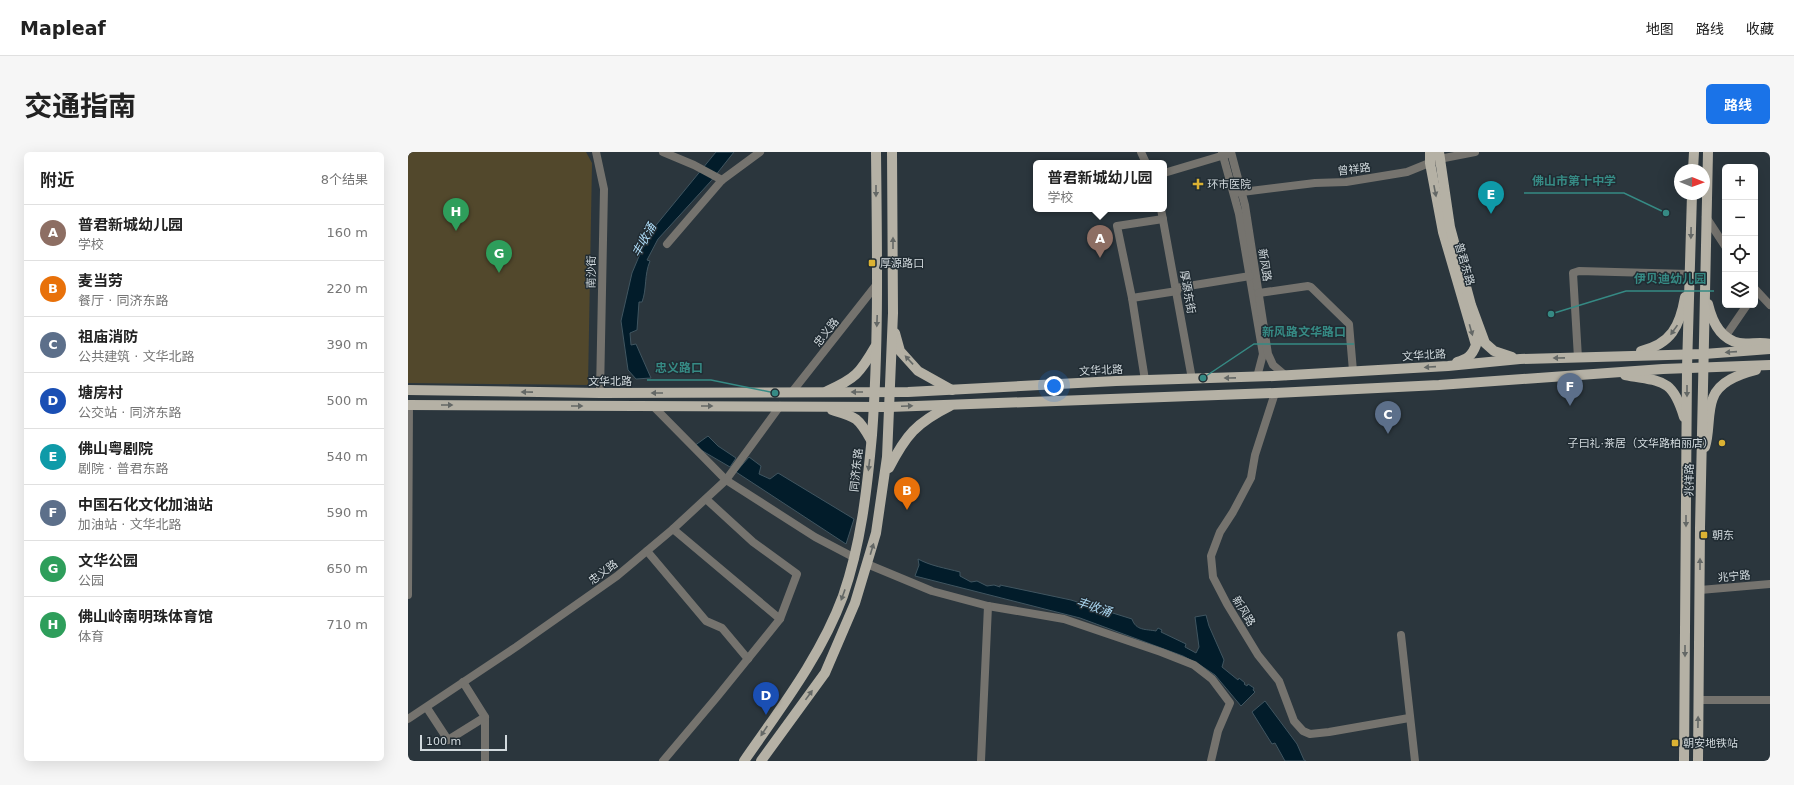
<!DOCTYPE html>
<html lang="zh">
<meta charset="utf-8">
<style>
:root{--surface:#fff;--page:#f6f6f6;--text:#222;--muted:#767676;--line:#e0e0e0;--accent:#1a73e8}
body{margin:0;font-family:"DejaVu Sans","Noto Sans SC",sans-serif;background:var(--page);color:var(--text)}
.controls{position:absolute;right:12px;top:12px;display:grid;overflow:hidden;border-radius:6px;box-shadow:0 4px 16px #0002}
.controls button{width:36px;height:36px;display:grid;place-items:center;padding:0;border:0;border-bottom:1px solid var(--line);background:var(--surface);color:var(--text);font:20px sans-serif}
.compass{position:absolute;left:1266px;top:12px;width:36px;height:36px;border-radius:50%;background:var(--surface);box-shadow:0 4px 16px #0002;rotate:91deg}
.scale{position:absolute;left:12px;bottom:10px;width:87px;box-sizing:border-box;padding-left:4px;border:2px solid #d2dade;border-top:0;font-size:11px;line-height:14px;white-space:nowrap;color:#d2dade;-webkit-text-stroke:3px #212c33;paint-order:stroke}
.you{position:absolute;left:646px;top:234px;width:14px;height:14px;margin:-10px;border:3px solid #fff;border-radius:50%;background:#1a73e8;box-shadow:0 0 0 6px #1a73e833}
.badge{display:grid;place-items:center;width:26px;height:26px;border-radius:50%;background:var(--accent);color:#fff;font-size:13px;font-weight:700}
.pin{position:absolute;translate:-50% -33px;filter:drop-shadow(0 1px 2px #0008)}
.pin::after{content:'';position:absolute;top:21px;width:14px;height:12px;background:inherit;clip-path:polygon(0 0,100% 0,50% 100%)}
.popup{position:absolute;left:625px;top:8px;width:134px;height:52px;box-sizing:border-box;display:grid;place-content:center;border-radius:6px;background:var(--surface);filter:drop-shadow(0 1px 3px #0005);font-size:13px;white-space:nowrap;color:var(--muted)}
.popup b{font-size:15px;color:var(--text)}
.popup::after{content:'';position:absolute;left:50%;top:100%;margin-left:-8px;border:8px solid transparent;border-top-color:var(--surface)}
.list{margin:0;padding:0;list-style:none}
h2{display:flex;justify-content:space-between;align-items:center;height:52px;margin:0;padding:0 16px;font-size:17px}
h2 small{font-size:13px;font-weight:400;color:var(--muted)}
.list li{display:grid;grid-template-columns:26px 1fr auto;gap:12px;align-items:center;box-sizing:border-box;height:56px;padding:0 16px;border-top:1px solid var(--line)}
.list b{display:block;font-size:15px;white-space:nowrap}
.list p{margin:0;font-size:13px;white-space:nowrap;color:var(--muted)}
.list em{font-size:13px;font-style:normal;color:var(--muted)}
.icon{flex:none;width:22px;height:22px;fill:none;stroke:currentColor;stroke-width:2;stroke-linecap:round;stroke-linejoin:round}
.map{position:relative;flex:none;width:1362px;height:609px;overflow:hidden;border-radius:6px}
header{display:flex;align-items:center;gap:24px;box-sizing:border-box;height:56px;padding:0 20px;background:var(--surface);border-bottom:1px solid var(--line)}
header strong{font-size:19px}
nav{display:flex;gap:22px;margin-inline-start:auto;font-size:14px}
.intro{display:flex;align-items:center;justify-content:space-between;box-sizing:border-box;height:96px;padding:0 24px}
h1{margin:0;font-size:28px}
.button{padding:10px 18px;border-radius:6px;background:var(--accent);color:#fff;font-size:14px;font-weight:700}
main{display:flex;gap:24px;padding:0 24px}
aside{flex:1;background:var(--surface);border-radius:6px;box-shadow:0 4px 16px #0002}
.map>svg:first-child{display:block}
.green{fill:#52482c}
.water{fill:#021c2a;stroke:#405560}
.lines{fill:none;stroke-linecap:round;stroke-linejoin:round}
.minor{stroke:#75736e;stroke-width:8}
.major{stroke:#b5b1a5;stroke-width:10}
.oneway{fill:#646866}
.poi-dot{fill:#dbb233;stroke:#212c33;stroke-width:1.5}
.labels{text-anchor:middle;stroke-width:3;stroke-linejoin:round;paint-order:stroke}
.street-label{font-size:11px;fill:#d2dade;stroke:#212c33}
.poi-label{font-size:11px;fill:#d2dade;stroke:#212c33;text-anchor:start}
.water-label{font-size:12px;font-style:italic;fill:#aedbf6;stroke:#212c33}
.leader{fill:none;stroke:#368a84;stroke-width:1.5}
.callout-dot{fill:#368a84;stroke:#212c33;stroke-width:1.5}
.callout-label{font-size:12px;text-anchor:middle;font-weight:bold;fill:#368a84;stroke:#212c33;stroke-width:3;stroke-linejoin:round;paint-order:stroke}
</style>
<header>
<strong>Mapleaf</strong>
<nav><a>地图</a><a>路线</a><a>收藏</a></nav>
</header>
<div class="intro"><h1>交通指南</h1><a class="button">路线</a></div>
<main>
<aside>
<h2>附近<small>8个结果</small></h2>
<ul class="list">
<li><span class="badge" style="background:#8d6e63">A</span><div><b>普君新城幼儿园</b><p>学校</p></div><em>160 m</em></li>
<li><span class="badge" style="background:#e8710a">B</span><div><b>麦当劳</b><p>餐厅 · 同济东路</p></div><em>220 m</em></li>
<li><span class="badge" style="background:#5c6f8a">C</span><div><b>祖庙消防</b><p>公共建筑 · 文华北路</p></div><em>390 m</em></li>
<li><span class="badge" style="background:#1a4fb4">D</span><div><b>塘房村</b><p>公交站 · 同济东路</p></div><em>500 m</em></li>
<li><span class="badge" style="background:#0f9aa8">E</span><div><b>佛山粤剧院</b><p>剧院 · 普君东路</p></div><em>540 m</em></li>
<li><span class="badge" style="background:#5c6f8a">F</span><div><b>中国石化文化加油站</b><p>加油站 · 文华北路</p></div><em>590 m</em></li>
<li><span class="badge" style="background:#2e9e5b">G</span><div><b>文华公园</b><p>公园</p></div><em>650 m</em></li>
<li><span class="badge" style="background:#2e9e5b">H</span><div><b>佛山岭南明珠体育馆</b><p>体育</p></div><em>710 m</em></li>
</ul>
</aside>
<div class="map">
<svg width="1362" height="609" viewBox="0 0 1362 609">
<rect width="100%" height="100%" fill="#2b363d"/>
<path class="green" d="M0,0H178L184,11L180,233L0,231Z"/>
<g class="water">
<path d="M308,0H326L303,29L250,87L239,108L242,109C236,123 239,137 234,150H231L229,178L222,181L223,193L228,192L243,226L228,227L220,218L213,169L224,121L240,83Z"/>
<path d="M300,284L310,294L328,306L322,315L286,294Z"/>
<path d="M341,305L353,314L351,322L362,327L370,321L446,367L438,392L328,320Z"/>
<path d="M510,407C523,414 537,416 552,420V424L563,430L569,429L579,434L586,433L592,435V433L663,448L724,467C728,479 738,477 748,479L750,476L754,478L753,480L778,492L777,495L788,501L791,495L787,465L798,463L801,474L816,508L814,515L830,528L831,526L837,531L836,532L839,534L840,532L846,536L845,538L847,540L833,554L807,523L792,513L775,504L672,466L507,424L511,413Z"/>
<path d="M857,549L889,592L896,608L898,609H877L867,591L864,592L844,560Z"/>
</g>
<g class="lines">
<g class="minor">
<path d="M188,0L196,37L192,241"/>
<path d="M255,0L286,13L314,28"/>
<path d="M733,0L738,11"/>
<path d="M814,0L831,62L855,202L849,225"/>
<path d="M823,0L837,53L860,202L865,213L878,224"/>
<path d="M756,21L820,2"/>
<path d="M826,41L907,31L938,30L999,20L1031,7L1067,0"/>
<path d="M753,57L784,227"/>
<path d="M1298,65L1317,94"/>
<path d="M259,92L314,28L352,0"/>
<path d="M768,136L842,124"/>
<path d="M1347,137L1362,153"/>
<path d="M851,141L900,134L903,135L941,172L945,219"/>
<path d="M724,146L769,139"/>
<path d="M1317,185L1339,153"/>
<path d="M1170,206L1165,121L1171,119L1280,122"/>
<path d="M737,228L724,146L709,74L755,67"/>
<path d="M384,240L469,132"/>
<path d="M867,241L847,303L843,326L825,360L812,380L803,404L805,425L819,452L850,503L871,529L886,569L895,579L902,582L921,580L1001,566"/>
<path d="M245,254L318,328L407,385L447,406"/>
<path d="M265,377L372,467"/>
<path d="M239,399L298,469L314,476L340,507"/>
<path d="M459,412L524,439L580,454L656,467L753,500L786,513L804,527L822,551L810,579L803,609"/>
<path d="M1292,438L1362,432"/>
<path d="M0,443L1,253"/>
<path d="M993,483L1007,609"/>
<path d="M55,530L77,565V609"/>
<path d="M1291,548H1362"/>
<path d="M19,556L40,588L77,565"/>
<path d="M0,567L108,495L209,424L265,377L318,328L372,254"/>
<path d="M255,609L309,545L372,467L389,422L345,390L298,347"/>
<path d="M573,609L580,454"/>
</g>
<g class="major">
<path d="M1022,0V11L1035,80L1068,193C1064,204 1059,207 1049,210"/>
<path d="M1031,0L1042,75L1063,153L1077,191L1086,199L1104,205"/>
<path d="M1285,18L1286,0"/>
<path d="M1300,152C1304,169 1312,187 1331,191C1341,193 1352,189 1362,192"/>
<path d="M487,181L492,199L510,219L544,238"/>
<path d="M1233,199C1263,192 1272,174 1277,145"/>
<path d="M1217,223C1253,230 1264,225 1276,265"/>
<path d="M0,238L192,241L500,240L708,229L866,224L1040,214L1112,207L1296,202L1362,197"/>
<path d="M419,239C447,227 452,221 467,195"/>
<path d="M0,253L481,255L867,241L1031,233L1255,217L1362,213"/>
<path d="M424,258C448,265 450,265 463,288"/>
<path d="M1297,295C1302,280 1299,261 1305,246C1311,229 1332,222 1348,218"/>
<path d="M481,316C498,283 508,271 542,254"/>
<path d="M336,609C372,557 413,504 435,444C453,392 459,338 464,283C471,189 469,94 468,0"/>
<path d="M353,609L417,521L447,451L468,381L479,305L485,161L484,0"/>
<path d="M1276,609L1279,216L1284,42"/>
<path d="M1290,609L1292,376L1300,0"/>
</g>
</g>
<defs><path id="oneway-solid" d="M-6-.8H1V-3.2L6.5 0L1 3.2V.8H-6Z"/></defs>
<g class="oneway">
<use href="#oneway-solid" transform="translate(468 39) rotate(90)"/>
<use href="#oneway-solid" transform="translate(1027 39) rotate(79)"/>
<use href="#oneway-solid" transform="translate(1283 81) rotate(91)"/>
<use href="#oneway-solid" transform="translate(485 91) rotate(-90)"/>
<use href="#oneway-solid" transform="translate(469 169) rotate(92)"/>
<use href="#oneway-solid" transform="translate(1063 178) rotate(74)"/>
<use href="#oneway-solid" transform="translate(1266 178) rotate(125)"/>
<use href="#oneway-solid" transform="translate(1323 200) rotate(176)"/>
<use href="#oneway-solid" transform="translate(1151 206) rotate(179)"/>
<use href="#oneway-solid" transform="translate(501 208) rotate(-133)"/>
<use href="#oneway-solid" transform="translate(1022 215) rotate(176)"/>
<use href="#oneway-solid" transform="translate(822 226) rotate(179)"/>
<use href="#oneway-solid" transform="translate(1279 239) rotate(90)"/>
<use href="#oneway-solid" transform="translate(119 240) rotate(-179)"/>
<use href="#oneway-solid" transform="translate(449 240) rotate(180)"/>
<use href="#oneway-solid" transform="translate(249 241) rotate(180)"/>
<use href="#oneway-solid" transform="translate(39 253)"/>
<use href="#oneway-solid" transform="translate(169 254)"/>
<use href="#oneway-solid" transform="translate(299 254)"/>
<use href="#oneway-solid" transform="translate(499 254) rotate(-2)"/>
<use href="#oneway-solid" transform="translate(461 313) rotate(97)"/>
<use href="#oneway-solid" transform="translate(1278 369) rotate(90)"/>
<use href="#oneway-solid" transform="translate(464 397) rotate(-73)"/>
<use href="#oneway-solid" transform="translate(1292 412) rotate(-90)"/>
<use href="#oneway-solid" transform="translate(435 443) rotate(110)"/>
<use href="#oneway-solid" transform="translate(1277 499) rotate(90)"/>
<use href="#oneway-solid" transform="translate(401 543) rotate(-54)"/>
<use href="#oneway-solid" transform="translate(1290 570) rotate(-89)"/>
<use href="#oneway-solid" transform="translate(356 579) rotate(124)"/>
</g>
<g class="poi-dot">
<path d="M788 26h4v4h4v4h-4v4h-4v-4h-4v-4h4z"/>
<rect x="460" y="107" width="8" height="8" rx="2"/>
<circle cx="1314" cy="291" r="4"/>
<rect x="1292" y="379" width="8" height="8" rx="2"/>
<rect x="1263" y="587" width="8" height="8" rx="2"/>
</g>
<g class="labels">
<g class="street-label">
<text transform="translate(946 17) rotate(-7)" y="4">曾祥路</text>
<text transform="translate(1057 112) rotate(74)" y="4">普君东路</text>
<text transform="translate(857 113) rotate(81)" y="4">新风路</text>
<text transform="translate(183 120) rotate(-89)" y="4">南沙街</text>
<text transform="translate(780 140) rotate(80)" y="4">厚源东街</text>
<text transform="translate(418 180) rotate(-52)" y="4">忠义路</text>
<text transform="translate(1016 203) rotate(-4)" y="4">文华北路</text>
<text transform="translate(693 218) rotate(-3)" y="4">文华北路</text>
<text x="202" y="233">文华北路</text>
<text transform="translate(448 318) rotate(-84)" y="4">同济东路</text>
<text transform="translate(1281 328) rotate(-89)" y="4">兆祥路</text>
<text transform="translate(195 420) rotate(-37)" y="4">忠义路</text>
<text transform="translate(1326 424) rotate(-5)" y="4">兆宁路</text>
<text transform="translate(836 459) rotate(59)" y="4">新风路</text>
</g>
<g class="poi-label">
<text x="799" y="36">环市医院</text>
<text x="472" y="115">厚源路口</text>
<text x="1306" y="295" text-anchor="end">子曰礼·茶居（文华路柏丽店）</text>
<text x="1304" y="387">朝东</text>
<text x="1275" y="595">朝安地铁站</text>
</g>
<g class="water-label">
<text transform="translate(236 88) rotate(-61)" y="4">丰收涌</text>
<text transform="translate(686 455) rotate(18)" y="4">丰收涌</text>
</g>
</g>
<path class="leader" d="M1258 61L1216 41H1116M1143 162L1218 139H1306M795 226L846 192H946M367 241L303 228H239"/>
<g class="callout-dot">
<circle cx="1258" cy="61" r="4"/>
<circle cx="1143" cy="162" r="4"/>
<circle cx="795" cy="226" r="4"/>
<circle cx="367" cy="241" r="4"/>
</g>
<g class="callout-label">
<text x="1166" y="33">佛山市第十中学</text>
<text x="1262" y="131">伊贝迪幼儿园</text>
<text x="896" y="184">新风路文华路口</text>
<text x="271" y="220">忠义路口</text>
</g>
</svg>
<div class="controls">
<button>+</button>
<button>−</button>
<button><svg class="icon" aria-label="locate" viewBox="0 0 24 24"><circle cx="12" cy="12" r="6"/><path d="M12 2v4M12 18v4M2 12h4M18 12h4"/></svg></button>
<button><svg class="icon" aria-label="layers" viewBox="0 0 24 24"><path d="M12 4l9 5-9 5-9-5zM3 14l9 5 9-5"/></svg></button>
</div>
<svg class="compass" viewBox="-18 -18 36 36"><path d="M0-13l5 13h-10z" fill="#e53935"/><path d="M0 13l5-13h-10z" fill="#767676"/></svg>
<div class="scale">100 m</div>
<div class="you"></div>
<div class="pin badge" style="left:692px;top:106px;background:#8d6e63">A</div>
<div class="popup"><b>普君新城幼儿园</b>学校</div>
<div class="pin badge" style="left:499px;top:358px;background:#e8710a">B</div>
<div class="pin badge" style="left:980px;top:282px;background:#5c6f8a">C</div>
<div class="pin badge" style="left:358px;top:563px;background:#1a4fb4">D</div>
<div class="pin badge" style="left:1083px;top:62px;background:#0f9aa8">E</div>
<div class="pin badge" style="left:1162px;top:254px;background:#5c6f8a">F</div>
<div class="pin badge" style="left:91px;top:121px;background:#2e9e5b">G</div>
<div class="pin badge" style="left:48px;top:79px;background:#2e9e5b">H</div>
</div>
</main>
